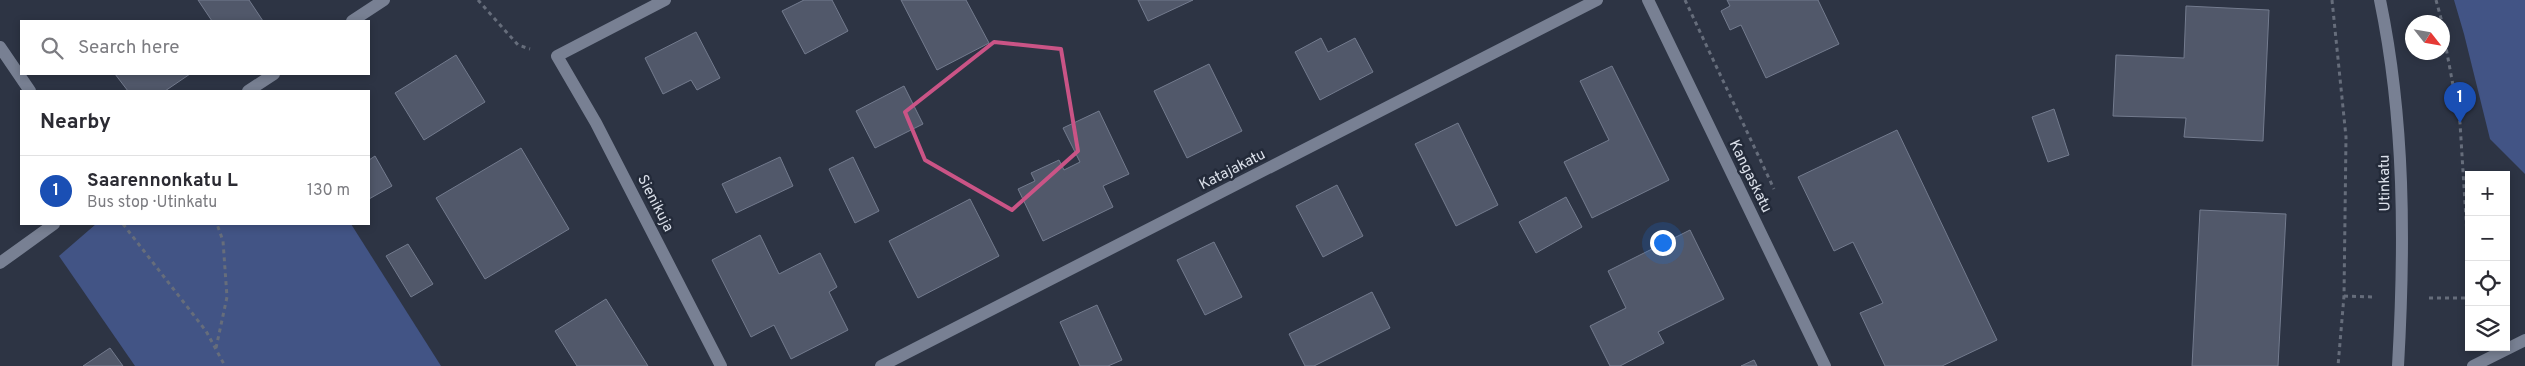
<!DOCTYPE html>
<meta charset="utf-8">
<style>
:root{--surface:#fff;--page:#f7f7f7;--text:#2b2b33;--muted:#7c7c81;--line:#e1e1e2;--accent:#67701d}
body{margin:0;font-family:Overpass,sans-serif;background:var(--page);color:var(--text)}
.controls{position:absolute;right:15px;bottom:15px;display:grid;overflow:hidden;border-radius:0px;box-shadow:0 2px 8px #0003}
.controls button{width:45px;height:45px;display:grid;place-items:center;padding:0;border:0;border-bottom:1px solid var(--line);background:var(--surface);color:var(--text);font:25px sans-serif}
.compass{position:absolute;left:2405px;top:15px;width:45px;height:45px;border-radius:50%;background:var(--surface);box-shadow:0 2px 8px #0003;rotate:121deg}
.you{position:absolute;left:1662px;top:242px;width:18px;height:18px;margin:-12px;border:4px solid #fff;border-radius:50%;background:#1a73e8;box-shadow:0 0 0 8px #1a73e833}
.badge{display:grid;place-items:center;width:32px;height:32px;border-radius:50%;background:var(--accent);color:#fff;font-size:16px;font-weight:700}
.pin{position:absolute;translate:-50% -41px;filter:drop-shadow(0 1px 2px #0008)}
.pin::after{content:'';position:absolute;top:26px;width:18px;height:15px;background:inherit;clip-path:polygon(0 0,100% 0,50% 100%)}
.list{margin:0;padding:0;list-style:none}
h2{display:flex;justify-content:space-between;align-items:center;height:65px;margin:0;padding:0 20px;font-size:21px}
h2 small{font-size:16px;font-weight:400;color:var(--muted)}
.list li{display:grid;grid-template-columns:32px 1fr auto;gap:15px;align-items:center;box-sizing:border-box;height:70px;padding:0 20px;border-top:1px solid var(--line)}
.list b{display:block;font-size:19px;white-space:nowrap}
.list p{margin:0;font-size:16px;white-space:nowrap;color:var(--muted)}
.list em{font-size:16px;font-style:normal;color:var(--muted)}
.icon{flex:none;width:28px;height:28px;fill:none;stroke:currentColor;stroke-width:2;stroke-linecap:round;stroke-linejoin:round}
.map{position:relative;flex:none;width:2525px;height:366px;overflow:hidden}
.search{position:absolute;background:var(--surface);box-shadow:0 2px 8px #0003;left:20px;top:20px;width:350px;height:55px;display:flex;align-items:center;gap:12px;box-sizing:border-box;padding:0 18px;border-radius:0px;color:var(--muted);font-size:19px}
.panel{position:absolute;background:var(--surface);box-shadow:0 2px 8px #0003;left:20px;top:90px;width:350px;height:135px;border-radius:0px}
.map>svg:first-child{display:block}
.green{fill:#425485}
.building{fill:#51586a;stroke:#737b8e}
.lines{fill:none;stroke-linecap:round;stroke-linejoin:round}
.path{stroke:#666d7b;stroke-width:3;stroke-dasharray:4 4;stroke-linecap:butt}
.minor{stroke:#788093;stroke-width:12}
.tertiary{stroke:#788093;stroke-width:12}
.marked{fill:none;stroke:#ca5486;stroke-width:4;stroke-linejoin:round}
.labels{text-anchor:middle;stroke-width:5;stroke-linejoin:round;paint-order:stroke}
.street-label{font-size:15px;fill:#dbe0ea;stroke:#232a39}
</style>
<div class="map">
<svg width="2525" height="366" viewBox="0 0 2525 366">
<rect width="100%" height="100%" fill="#2d3444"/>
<g class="green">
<path d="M2454,0H2525V174L2490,139L2464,34Z"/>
<path d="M96,224H351L441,366H135L59,256Z"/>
</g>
<g class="building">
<path d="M198,0H249L263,21H212Z"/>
<path d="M804,0H832L848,31L805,54L782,11Z"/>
<path d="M901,0H966L989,43L937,70Z"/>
<path d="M1138,0H1193L1148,21Z"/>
<path d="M1727,0H1818L1839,44L1766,78L1741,25L1730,30L1721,11L1730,6Z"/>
<path d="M2186,6L2269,10L2263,141L2184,137L2186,118L2113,116L2116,55L2184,58Z"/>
<path d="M696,32L720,78L697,90L691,80L663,94L645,58Z"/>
<path d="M1321,38L1328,52L1355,38L1373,72L1320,100L1295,52Z"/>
<path d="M456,55L485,102L424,140L395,93Z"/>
<path d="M1209,64L1242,131L1187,158L1154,91Z"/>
<path d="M1612,66L1669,180L1592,218L1564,162L1609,140L1580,81Z"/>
<path d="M115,74H190L165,91H128Z"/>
<path d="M904,86L923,124L875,148L856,111Z"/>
<path d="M2054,109L2069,155L2048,162L2032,117Z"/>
<path d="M1099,111L1129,174L1103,186L1113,207L1043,241L1018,189L1035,181L1031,173L1059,160L1064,170L1080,162L1063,128Z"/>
<path d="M1458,123L1498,205L1456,226L1415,144Z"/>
<path d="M1897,130L1997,340L1942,366H1885L1860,313L1883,303L1853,242L1834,251L1798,177Z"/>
<path d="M521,148L569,229L485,279L436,198Z"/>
<path d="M375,156L392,186L369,199V160Z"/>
<path d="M780,157L793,186L736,213L722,184Z"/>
<path d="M853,157L879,211L855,223L829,169Z"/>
<path d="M1337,185L1363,236L1323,257L1296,206Z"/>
<path d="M1566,197L1582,227L1536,253L1519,222Z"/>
<path d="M970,199L999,256L918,298L889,241Z"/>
<path d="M2200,210L2286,214L2278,366H2192Z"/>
<path d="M1690,230L1724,299L1658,332L1664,343L1620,366H1610L1590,326L1626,308L1608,271Z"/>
<path d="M760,235L779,274L820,253L837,287L829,292L848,330L791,359L774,325L751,337L712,260Z"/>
<path d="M1214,242L1242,297L1205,315L1177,260Z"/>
<path d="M408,244L433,284L411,297L386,256Z"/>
<path d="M1372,292L1390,328L1314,366H1305L1289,334Z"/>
<path d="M606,299L648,366H577L555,331Z"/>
<path d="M1097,305L1122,360L1108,366H1080L1060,322Z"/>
<path d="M110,348L123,366H83Z"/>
<path d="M1754,360L1757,366H1741Z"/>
</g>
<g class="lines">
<g class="path">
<path d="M478,0L518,45L530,49"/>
<path d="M1685,0L1774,189"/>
<path d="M2332,0L2346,137L2344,296L2338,366"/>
<path d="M2436,0L2442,22"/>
<path d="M2442,26L2460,123L2469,267"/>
<path d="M123,224L206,331L225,366"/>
<path d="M2344,296L2373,297"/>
<path d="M2429,298H2469"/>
<path d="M216,348L227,297L223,241L217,224"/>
</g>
<g class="minor">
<path d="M665,0L557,56L596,123L721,366"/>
<path d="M1648,0L1825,366"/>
<path d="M352,21L384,0"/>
<path d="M0,47L30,91"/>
<path d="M248,91L274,74"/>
<path d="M0,263L54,224"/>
<path d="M881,366L1597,0"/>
</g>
<g class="tertiary">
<path d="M2380,0C2405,120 2405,244 2398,366"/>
<path d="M2473,366L2525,340"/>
</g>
</g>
<path class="marked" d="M994,42L1061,49L1078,151L1012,210L925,160L905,112Z"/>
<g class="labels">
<g class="street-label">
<text transform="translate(1232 169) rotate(-27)" y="5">Katajakatu</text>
<text transform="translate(1751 176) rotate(64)" y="5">Kangaskatu</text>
<text transform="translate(2384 183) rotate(-91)" y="5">Utinkatu</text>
<text transform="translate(656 203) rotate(63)" y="5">Sienikuja</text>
</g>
</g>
</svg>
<div class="controls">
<button>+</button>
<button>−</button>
<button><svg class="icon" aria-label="locate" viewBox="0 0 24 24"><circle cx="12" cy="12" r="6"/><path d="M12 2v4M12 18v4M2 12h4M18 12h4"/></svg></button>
<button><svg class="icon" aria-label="layers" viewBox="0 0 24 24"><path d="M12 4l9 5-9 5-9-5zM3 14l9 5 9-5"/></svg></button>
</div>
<svg class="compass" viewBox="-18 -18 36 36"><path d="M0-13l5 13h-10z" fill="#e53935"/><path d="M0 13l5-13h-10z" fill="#7c7c81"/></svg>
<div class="you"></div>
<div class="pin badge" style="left:2460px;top:123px;background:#1a4fb4">1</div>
<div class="search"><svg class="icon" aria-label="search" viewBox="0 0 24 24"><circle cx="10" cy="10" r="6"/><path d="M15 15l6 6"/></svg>Search here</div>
<section class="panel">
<h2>Nearby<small></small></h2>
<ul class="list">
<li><span class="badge" style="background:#1a4fb4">1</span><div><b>Saarennonkatu L</b><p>Bus stop · Utinkatu</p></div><em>130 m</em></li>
</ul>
</section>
</div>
